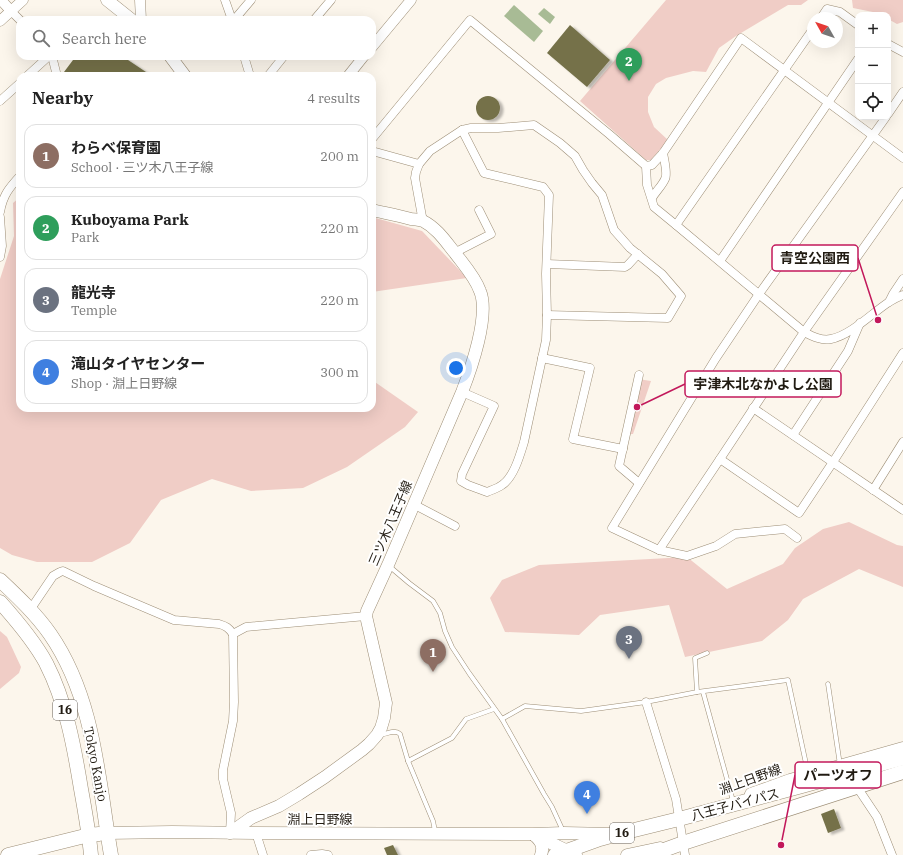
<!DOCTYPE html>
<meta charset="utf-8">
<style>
:root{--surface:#fff;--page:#f2f2f2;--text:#222;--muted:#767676;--line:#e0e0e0;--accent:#111827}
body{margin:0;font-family:"IBM Plex Serif","Noto Sans JP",serif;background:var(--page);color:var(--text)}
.controls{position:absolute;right:12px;top:12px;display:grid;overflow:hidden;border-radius:8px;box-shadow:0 4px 16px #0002}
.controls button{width:36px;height:36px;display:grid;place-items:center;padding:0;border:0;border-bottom:1px solid var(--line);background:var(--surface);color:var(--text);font:20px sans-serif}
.compass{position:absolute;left:807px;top:12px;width:36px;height:36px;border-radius:50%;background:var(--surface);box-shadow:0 4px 16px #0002;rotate:310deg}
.you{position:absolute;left:456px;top:368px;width:14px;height:14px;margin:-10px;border:3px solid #fff;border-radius:50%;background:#1a73e8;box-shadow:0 0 0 6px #1a73e833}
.badge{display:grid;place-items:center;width:26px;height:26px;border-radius:50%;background:var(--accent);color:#fff;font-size:13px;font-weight:700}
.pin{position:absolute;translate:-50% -33px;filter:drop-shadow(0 1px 2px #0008)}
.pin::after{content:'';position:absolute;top:21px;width:14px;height:12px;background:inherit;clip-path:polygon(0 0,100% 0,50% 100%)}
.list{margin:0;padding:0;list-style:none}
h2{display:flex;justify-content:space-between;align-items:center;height:52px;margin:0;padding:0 16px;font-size:17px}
h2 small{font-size:13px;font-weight:400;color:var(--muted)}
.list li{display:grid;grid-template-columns:26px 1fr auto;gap:12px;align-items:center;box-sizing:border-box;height:64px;margin:0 8px 8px;padding:0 8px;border:1px solid var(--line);border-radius:12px}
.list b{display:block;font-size:15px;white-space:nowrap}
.list p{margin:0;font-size:13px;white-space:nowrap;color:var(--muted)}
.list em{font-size:13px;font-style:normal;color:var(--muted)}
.icon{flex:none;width:22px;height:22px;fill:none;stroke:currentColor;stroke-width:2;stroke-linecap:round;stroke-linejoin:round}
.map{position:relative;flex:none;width:903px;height:855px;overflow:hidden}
.search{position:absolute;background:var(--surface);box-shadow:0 4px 16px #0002;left:16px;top:16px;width:360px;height:44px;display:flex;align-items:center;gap:10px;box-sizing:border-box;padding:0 14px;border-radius:12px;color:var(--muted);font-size:15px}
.panel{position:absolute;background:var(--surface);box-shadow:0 4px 16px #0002;left:16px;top:72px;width:360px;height:340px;border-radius:12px}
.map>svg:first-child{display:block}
.green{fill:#f0cdc6}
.water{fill:#a8bb95}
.building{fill:#747149;filter:url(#shadow)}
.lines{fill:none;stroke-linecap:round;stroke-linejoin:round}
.service-casing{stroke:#9d8e76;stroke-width:5}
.minor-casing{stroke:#9d8e76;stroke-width:9}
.tertiary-casing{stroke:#9d8e76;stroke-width:11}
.secondary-casing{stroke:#9d8e76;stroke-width:13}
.trunk-casing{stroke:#9d8e76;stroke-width:15}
.service{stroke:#fff;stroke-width:4}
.minor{stroke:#fff;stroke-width:8}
.tertiary{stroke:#fff;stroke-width:10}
.secondary{stroke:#fff;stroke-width:12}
.trunk{stroke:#fff;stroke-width:14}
.labels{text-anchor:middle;stroke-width:4;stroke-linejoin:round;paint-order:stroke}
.shield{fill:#fff;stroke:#645f59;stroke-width:1}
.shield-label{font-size:12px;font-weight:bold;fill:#211b12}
.street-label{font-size:13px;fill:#211b12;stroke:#fff}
.leader{fill:none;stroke:#c2185b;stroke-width:1.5}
.callout-dot{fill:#c2185b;stroke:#fff;stroke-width:1.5}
.callout{fill:#fff;stroke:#c2185b;stroke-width:1.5}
.callout-label{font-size:14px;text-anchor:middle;font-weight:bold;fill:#211b12}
</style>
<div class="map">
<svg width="903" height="855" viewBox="0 0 903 855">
<defs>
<filter id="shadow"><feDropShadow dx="3.5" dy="2" stdDeviation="1" flood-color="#0004"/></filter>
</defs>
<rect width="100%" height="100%" fill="#fcf6ec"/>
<g class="green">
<path d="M666,0H808L801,5H788L736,36L719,48L706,72L693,71L666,78L656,84L648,97V112L654,127L668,140L651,160H646L580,101Z"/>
<path d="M852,0H903V22L897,24L888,19V15H880L873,12L853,8Z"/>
<path d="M20,197V408H372V380L418,412L405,427L347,467L303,488L251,491L212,479L161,500L130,543L92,562H37L12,555L0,548V279L14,236L13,203Z"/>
<path d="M372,217L422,231L467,278L372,292Z"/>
<path d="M638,379L651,381L633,434H626Z"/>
<path d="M849,522L897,545L903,546V587L859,569L803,599L788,620L762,641L685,657L669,605L600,615L579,635L505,632L490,598L502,580L539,565L687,557L727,589L783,564L795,548L823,529Z"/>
<path d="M0,631L7,637L21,667L19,673L0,689Z"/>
</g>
<g class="water">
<path d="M514,5L543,31L534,42L504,16Z"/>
<path d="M544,8L555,17L550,24L538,14Z"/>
</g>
<g class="building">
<path d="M570,25L610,60L587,87L547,53Z"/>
<path d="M76,56H122L152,76H61Z"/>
<circle cx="488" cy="108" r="12"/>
<path d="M834,809L841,828L828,833L821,814Z"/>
<path d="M393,845L398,855H387L384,848Z"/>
</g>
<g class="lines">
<g class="service-casing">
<g id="service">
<path d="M389,566L409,583L433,601L440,613L445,631L452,647L469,673L502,719L544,794L552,807L563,831"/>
<path d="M828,684L840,765"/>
<path d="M697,692L788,680L808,773"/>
<path d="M703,692L733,801"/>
<path d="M502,719L525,706L581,711L646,702L697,692L695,658L707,653"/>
<path d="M380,735C387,734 395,729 400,734L408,761L433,821L435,831"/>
<path d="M408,761L452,738L466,719L494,709"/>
</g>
</g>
<g class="minor-casing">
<g id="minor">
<path d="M225,0L232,20"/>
<path d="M11,11L20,20"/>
<path d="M821,18L827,9L840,12L858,25"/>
<path d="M234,20L251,0"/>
<path d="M314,20L331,0"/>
<path d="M888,44L903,52"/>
<path d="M52,56L56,72L55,76"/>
<path d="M244,56L250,76"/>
<path d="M27,76L49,56"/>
<path d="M268,76L284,56"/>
<path d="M0,101L20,83"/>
<path d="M888,114L903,92"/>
<path d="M462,130L484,173L543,187L549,195L546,274L547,315L546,340L524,442C520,455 514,477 502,485C498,488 492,490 487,492L468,485L461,481L462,474L494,406L462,392"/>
<path d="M372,139L470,20L609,134L646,166"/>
<path d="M372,151L419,164"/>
<path d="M903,158L741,38L663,153L652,165L646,166L647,185L654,207L676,225L804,332C812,336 821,341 831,339C851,335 872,313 889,302C894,299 898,297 903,295"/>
<path d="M652,198C656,191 662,186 665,179C668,174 664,159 663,153"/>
<path d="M0,212C3,195 9,188 20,176"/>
<path d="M0,217L2,246L0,257"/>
<path d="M423,222L415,178L416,172L419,164L430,151L462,130L471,128H498L534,125L560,143L575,156L583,170L592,183L602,195L614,230L630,248L662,274L681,296L668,318L547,315"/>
<path d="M676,225L813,29"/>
<path d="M454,253L491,234L479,210"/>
<path d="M720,261L858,59"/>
<path d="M547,264L625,267L628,265L638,254"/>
<path d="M889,302L893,294L903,279"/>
<path d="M542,358L590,368L573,439L623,449"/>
<path d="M639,375L619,466L639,483"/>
<path d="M753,408L903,510"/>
<path d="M793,435L848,351L860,323"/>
<path d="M720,459L804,332L903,192"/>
<path d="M873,490L903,442"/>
<path d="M413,504L455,526"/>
<path d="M797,538L785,529L735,534L716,546L687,556L659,550L612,528L716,358L759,294L886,117"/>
<path d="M659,550L720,459L799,513L833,462L903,353"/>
<path d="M30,610L53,576L60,572L63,571L94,586L174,620L219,624C226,626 229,628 233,634"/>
<path d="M646,702L676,799L685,855"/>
<path d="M857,787L877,817L892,855"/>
<path d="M230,833L231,813L223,779V770L233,721L234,702L233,634L246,627L366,616"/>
<path d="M256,833L263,855"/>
<path d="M311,855L322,854L328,855"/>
</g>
</g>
<g class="tertiary-casing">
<g id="tertiary">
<path d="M1,0L11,11"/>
<path d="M140,0L141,20"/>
<path d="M0,21L23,0"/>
<path d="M372,47L411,0"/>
<path d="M348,76L364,56"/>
</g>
</g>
<g class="secondary-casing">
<g id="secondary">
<path d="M107,0L132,20"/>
<path d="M170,56L185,76"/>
<path d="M751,794L790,780L903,748"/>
<path d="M107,833L172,832L256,833L533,834L564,833L612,834"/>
<path d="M230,833L251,818L279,806L299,794L325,777L362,750L369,744L377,735L381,728L384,718L386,703L366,616L367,611L388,565L462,392C471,369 490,315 480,291C475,277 464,265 455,253C446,242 437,228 423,221C419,220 415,219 411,219C398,215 385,213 372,210"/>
<path d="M534,835L576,855"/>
<path d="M534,835C541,841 544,846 541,855"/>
<path d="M627,855L660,848"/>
</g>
</g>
<g class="trunk-casing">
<g id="trunk">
<path d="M0,580C18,597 36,614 50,634C95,699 98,780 111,855"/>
<path d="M0,602C17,621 34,641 46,663C66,702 74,746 81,789C85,811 89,833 91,855"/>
<path d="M8,855L89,835L99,834"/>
<path d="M555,855L600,839L618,834L679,819L802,786L903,758"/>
<path d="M650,855L683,843L903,772"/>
</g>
</g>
<use href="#service" class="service"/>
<use href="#minor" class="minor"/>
<use href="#tertiary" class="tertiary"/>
<use href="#secondary" class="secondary"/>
<use href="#trunk" class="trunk"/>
</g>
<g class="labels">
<g class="shield">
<rect x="53" y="700" width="24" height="20" rx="3"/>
<rect x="610" y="823" width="24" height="20" rx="3"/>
</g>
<g class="shield-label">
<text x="65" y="714">16</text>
<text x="622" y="837">16</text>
</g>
<g class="street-label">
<text transform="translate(390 523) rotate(-67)" y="5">三ツ木八王子線</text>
<text transform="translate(96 764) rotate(79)" y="5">Tokyo Kanjo</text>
<text transform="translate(750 779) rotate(-20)" y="5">淵上日野線</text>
<text transform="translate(735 804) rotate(-15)" y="5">八王子バイパス</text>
<text x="320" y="824">淵上日野線</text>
</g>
</g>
<path class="leader" d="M878 320L858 258M637 407L685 384M781 845L795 775"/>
<g class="callout-dot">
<circle cx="878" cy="320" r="4"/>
<circle cx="637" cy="407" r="4"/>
<circle cx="781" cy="845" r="4"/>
</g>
<g class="callout">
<rect x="772" y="245" width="86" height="26" rx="4"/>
<rect x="685" y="371" width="156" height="26" rx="4"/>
<rect x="795" y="762" width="86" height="26" rx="4"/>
</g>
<g class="callout-label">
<text x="815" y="263">青空公園西</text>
<text x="763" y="389">宇津木北なかよし公園</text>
<text x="838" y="780">パーツオフ</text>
</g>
</svg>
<div class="controls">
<button>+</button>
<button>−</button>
<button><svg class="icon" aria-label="locate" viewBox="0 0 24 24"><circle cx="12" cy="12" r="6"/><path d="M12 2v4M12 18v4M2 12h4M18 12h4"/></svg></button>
</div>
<svg class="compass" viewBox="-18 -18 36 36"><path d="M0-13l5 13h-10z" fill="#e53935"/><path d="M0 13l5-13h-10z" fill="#767676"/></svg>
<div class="you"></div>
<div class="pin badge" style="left:433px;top:672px;background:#8d6e63">1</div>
<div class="pin badge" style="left:629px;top:81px;background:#2e9e5b">2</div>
<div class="pin badge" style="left:629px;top:659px;background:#6b7280">3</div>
<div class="pin badge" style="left:587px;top:814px;background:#3f7fe0">4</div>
<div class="search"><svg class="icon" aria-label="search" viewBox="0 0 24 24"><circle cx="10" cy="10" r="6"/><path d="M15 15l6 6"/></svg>Search here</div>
<section class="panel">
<h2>Nearby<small>4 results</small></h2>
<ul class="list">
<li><span class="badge" style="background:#8d6e63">1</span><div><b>わらべ保育園</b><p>School · 三ツ木八王子線</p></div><em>200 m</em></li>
<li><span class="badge" style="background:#2e9e5b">2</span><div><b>Kuboyama Park</b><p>Park</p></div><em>220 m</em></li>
<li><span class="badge" style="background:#6b7280">3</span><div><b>龍光寺</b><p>Temple</p></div><em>220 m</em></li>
<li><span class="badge" style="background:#3f7fe0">4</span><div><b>滝山タイヤセンター</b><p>Shop · 淵上日野線</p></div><em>300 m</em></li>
</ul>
</section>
</div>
